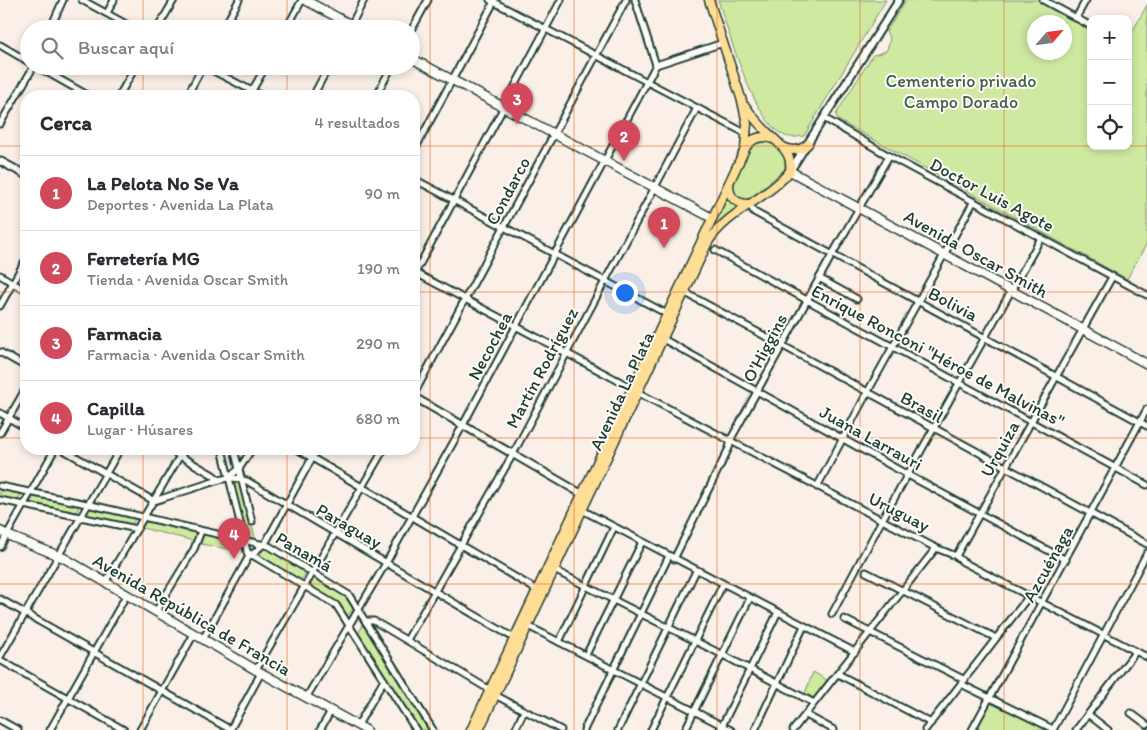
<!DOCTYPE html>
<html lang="es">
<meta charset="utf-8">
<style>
:root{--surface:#fff;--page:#f2f2f3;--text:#2b2b33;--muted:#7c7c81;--line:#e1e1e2;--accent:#d1495b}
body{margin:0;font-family:Itim,sans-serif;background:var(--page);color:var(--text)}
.controls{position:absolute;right:15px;top:15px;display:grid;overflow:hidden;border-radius:10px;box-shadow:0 2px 8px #0003}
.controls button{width:45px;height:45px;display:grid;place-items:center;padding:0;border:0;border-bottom:1px solid var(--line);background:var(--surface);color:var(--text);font:25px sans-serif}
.compass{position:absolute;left:1027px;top:15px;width:45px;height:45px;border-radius:50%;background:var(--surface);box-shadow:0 2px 8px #0003;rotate:62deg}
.you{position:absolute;left:624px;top:292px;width:18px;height:18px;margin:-12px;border:4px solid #fff;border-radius:50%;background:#1a73e8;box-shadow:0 0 0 8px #1a73e833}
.badge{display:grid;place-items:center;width:32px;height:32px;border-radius:50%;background:var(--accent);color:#fff;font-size:16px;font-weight:700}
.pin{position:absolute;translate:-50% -41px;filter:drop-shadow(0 1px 2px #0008)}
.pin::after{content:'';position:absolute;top:26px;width:18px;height:15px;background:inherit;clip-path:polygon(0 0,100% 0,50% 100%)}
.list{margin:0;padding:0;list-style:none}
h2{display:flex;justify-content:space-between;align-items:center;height:65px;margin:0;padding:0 20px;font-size:21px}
h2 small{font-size:16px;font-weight:400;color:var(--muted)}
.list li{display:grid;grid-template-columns:32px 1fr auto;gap:15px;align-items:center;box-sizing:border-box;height:75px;padding:0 20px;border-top:1px solid var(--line)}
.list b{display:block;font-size:19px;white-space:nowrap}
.list p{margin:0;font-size:16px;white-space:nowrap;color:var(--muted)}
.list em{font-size:16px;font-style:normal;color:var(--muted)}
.icon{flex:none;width:28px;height:28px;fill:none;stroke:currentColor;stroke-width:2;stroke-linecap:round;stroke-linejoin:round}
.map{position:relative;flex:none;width:1147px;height:730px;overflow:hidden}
.search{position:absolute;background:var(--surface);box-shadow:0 2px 8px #0003;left:20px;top:20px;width:400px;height:55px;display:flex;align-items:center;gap:12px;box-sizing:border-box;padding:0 18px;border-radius:28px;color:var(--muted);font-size:19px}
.panel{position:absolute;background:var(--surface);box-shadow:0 2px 8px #0003;left:20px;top:90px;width:400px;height:365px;border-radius:20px}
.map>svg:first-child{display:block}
.green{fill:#cfe9a0;stroke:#77936a;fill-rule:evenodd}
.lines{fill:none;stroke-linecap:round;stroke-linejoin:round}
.minor-casing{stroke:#1f3d34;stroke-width:9}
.tertiary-casing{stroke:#1f3d34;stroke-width:10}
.secondary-casing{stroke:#1f3d34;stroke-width:11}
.primary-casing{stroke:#1f3d34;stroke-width:11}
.minor{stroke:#fdfcf7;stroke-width:5}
.tertiary{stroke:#fdfcf7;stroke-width:6}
.secondary{stroke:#fdfcf7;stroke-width:8}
.primary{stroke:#fedd96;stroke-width:8}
.grid{fill:none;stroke:#e8590c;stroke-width:1;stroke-opacity:0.55}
.labels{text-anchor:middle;stroke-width:4;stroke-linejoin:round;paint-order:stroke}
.park-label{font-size:18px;fill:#425f4a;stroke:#fdfcf7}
.street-label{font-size:18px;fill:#1f3d34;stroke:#fdfcf7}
</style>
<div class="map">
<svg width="1147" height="730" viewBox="0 0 1147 730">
<rect width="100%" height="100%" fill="#fbf0e8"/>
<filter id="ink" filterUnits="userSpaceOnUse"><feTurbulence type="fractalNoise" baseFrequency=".02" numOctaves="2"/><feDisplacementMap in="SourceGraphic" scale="10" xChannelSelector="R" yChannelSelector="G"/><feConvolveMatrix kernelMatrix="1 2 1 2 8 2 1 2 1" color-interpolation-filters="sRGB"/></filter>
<g filter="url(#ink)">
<g class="green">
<path d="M718,0H886L804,136C798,137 792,138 785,136C753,122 729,32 718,0Z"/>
<path d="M906,0H1037L1091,30V146H1128V40L1147,5V243L1127,279L838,120L836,114L873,55L881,53L887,50L890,38L886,32ZM1034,22H1064V52H1034Z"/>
<path d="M764,139C778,145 789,154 784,170L751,198L744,200L739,199L732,191V184L750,147L758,140Z"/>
<path d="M727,193L744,205L717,226L474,730Z"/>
<path d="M240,483L254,533L256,540L248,538L245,534L233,484Z"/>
<path d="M0,488L19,492L21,495L17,502L0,498Z"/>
<path d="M35,496L77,505L78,509L75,514L30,504L31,501Z"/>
<path d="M88,508L135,519L131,526L85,515Z"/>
<path d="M146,522L197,533L194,541L142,528Z"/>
<path d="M204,534L242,542L238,551L201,544Z"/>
<path d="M264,548L307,572L301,580L260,556Z"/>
<path d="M315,577L346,597L353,609L347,616L339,605L310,586Z"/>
<path d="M363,625L428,730H419L358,634Z"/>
<path d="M813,672L827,680L814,698L805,693Z"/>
<path d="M991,700L1025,719L1046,727V730H975Z"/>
</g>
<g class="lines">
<g class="minor-casing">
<g id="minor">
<path d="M82,0L135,29"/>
<path d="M490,0L747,134"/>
<path d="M635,0L656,65"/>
<path d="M1043,0L1091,26"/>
<path d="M107,13L114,0"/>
<path d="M1076,18L1086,0"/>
<path d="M50,29L63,0"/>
<path d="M157,29L174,0"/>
<path d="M223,29L239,0"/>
<path d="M286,29L302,0"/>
<path d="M349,29L364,0"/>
<path d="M411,31L428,0"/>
<path d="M0,45L29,62"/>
<path d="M36,66L89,96"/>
<path d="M204,66L262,96"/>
<path d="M119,96L136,66"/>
<path d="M187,96L203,66"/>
<path d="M249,96L266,66"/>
<path d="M313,96L329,66"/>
<path d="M376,96L392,66"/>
<path d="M824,118L889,156L1147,295"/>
<path d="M0,124L34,66"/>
<path d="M414,151L495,0"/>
<path d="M414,179L667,314"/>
<path d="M749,204L754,212L1147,426"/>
<path d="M715,250L1147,485"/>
<path d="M414,272L632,388"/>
<path d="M0,275L26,291"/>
<path d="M414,275L561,0"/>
<path d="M819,278L857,299"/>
<path d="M684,292L1147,544"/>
<path d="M0,306L26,259"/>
<path d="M663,339L908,475L1066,560"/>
<path d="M0,352L26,367"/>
<path d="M637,392L882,520L936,548L956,556L963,562L1147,657"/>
<path d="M414,394L626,0"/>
<path d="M0,413L26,428"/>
<path d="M0,433L26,388"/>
<path d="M62,449L154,501L219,480"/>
<path d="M168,449L213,475L219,480C229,477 237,477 247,481L514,638"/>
<path d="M222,449L248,555"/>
<path d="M234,449L252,522"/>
<path d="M297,449L537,590"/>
<path d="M229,477L239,469L252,449"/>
<path d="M0,486L87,504L269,546L349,595L433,730"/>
<path d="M817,487L867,393L974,201"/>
<path d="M0,500L137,529"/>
<path d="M582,510L855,652"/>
<path d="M0,547L55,449"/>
<path d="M247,552L336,605L416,730"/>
<path d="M956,556L1112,277"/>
<path d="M674,559L729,448L732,437L832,255L889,156"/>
<path d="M554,570L723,655L814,703"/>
<path d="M866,572L996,638"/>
<path d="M106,581L184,449"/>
<path d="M0,599L231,730"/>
<path d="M156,611L194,549L201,531"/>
<path d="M832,614L882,520L1041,238"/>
<path d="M844,619L965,680"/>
<path d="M365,621H374L490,690"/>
<path d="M528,626L731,730"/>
<path d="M203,639L248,558L266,542L317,449"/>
<path d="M407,640L513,454L697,108"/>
<path d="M559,642L614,527"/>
<path d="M586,655L642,542"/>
<path d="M0,657L120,449"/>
<path d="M0,660L124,730"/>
<path d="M256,670L384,449"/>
<path d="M838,674L931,723"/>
<path d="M961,684L1053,729"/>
<path d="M495,695L561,730"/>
<path d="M306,698L386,563L463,425L656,65L723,43"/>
<path d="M1131,713L1147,725"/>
<path d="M806,715L834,730"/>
<path d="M1089,715L1108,730"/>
<path d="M0,720L18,730"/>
<path d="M358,725L384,680"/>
<path d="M50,730L127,594"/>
<path d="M140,730L194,634"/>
<path d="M230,730L261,673"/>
<path d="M320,730L331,711"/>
<path d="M515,730L524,711"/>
<path d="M584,730L669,556"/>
<path d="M618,730L696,571"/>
<path d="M651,730L723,584"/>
<path d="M685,730L750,598"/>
<path d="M720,730L778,612"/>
<path d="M755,730L804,626"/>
<path d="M793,730L936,548"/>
<path d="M925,730L1029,596"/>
<path d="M972,730L1147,409"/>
<path d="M1053,730L1147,553"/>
<path d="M1076,730L1136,651"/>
</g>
</g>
<g class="tertiary-casing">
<g id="tertiary">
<path d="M0,161L26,175"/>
<path d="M790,171L899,0"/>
<path d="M414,397L582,494"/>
</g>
</g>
<g class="secondary-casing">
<g id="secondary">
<path d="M305,0L359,29"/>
<path d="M411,58L712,218"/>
<path d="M790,171L1147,364"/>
<path d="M0,531L12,537L64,558L256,670L366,730"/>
</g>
</g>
<g class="primary-casing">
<g id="primary">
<path d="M746,147C753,137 762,135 773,139"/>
<path d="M783,147C793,152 801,151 808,144"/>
<path d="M729,185C729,198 736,204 749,204"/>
<path d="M471,730L745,149L747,124L742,101L709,0"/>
<path d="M479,730L708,242C728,211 767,199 790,171C793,152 778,143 767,132C759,124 752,116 746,107"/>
</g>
</g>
<use href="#minor" class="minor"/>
<use href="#tertiary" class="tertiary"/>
<use href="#secondary" class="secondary"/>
<use href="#primary" class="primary"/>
</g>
</g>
<path class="grid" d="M143,0V29M287,0V29M430,0V730M574,0V730M717,0V730M860,0V730M1004,0V730M143,66V96M287,66V96M0,146H26M414,146H1091M1128,146H1147M0,292H26M414,292H1147M0,438H26M414,438H1147M143,449V730M287,449V730M0,584H1147"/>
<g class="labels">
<g class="park-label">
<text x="961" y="87">Cementerio privado<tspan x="961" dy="21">Campo Dorado</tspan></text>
</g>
<g class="street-label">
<text transform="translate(508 191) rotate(-62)" y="6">Condarco</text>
<text transform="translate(992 195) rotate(28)" y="6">Doctor Luis Agote</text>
<text transform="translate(976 254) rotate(29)" y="6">Avenida Oscar Smith</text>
<text transform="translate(953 304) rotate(28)" y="6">Bolivia</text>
<text transform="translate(490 346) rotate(-62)" y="6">Necochea</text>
<text transform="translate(765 348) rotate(-62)" y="6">O'Higgins</text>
<text transform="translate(938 356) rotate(28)" y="6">Enrique Ronconi "Héroe de Malvinas"</text>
<text transform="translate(542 368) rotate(-62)" y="6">Martín Rodríguez</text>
<text transform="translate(622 391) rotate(-65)" y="6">Avenida La Plata</text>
<text transform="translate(922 407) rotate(29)" y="6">Brasil</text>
<text transform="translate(871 438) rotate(29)" y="6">Juana Larrauri</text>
<text transform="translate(1000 449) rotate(-61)" y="6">Urquiza</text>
<text transform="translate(899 512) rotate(27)" y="6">Uruguay</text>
<text transform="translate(349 526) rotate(30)" y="6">Paraguay</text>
<text transform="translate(304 552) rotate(30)" y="6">Panamá</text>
<text transform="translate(1048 564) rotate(-61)" y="6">Azcuénaga</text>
<text transform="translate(192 615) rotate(30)" y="6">Avenida República de Francia</text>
</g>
</g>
</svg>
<div class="controls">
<button>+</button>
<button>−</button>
<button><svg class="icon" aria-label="locate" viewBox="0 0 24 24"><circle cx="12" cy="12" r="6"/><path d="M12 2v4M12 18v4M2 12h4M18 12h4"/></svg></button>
</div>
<svg class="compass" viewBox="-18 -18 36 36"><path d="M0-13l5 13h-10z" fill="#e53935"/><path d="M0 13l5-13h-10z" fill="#7c7c81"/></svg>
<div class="you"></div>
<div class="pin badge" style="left:664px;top:248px">1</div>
<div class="pin badge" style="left:624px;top:161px">2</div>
<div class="pin badge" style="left:517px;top:124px">3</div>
<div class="pin badge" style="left:234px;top:559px">4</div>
<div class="search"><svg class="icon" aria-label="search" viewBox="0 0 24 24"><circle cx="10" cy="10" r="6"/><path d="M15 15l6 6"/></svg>Buscar aquí</div>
<section class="panel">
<h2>Cerca<small>4 resultados</small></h2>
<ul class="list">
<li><span class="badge">1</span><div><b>La Pelota No Se Va</b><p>Deportes · Avenida La Plata</p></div><em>90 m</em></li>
<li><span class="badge">2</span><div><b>Ferretería MG</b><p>Tienda · Avenida Oscar Smith</p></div><em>190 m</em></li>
<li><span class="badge">3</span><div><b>Farmacia</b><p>Farmacia · Avenida Oscar Smith</p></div><em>290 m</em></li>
<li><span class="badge">4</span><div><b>Capilla</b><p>Lugar · Húsares</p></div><em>680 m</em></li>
</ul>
</section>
</div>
